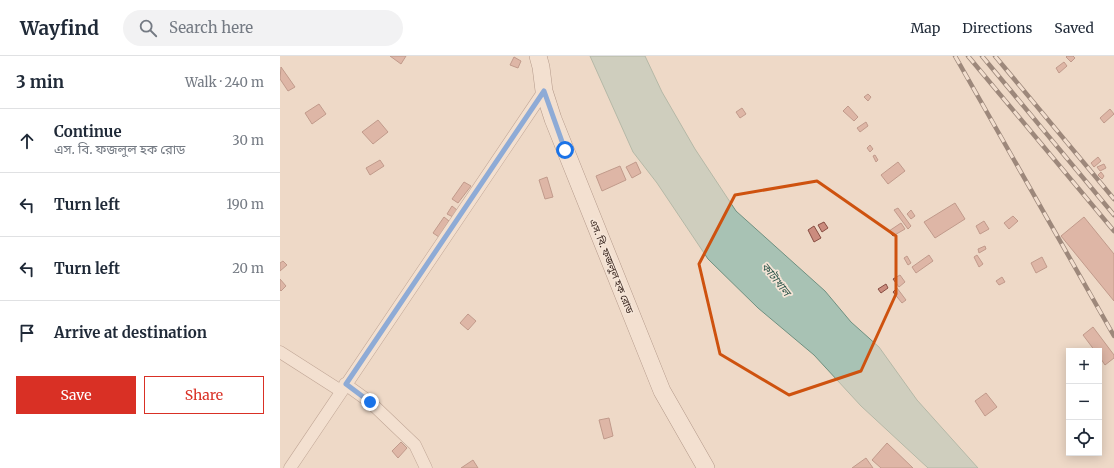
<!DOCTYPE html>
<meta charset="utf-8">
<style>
:root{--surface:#fff;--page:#f2f2f3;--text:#1f2937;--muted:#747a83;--line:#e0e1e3;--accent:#d93025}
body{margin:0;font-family:Merriweather,"Noto Sans Bengali",serif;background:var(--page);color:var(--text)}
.controls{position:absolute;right:12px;bottom:12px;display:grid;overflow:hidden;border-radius:0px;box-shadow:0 2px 10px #0003}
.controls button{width:36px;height:36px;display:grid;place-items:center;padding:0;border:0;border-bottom:1px solid var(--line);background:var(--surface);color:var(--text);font:20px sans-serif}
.stop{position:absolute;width:12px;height:12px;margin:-9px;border:3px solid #1a73e8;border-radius:50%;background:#fff}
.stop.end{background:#1a73e8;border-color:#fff;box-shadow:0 1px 4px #0008}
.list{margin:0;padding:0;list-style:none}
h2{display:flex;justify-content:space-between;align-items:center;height:52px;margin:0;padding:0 16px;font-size:17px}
h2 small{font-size:13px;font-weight:400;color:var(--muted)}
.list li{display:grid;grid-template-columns:26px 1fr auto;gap:12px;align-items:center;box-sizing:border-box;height:64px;padding:0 16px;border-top:1px solid var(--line)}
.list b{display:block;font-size:15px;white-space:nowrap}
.list p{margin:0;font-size:13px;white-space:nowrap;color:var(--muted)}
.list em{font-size:13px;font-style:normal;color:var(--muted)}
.actions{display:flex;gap:8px;padding:12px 16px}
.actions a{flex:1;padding:9px 0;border:1px solid var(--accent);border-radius:0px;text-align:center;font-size:14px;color:var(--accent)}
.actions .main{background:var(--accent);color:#fff}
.icon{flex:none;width:22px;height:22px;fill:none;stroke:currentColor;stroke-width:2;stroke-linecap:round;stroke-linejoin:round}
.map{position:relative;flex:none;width:834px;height:412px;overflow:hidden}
header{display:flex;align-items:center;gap:24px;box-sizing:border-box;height:56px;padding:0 20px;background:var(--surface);border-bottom:1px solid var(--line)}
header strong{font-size:19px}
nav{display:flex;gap:22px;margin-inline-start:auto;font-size:14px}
.search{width:280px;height:36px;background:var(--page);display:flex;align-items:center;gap:10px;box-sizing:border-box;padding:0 14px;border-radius:22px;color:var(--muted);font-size:15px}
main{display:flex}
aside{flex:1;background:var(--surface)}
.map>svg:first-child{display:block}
.water{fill:#a8c2b4;stroke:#6f9080}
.building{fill:#cb8c7e;stroke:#884e43}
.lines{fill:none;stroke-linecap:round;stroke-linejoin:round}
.minor-casing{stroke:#896a5d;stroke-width:13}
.secondary-casing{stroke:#6b4b40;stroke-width:18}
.minor{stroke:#f8e9db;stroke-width:12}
.secondary{stroke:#f8e9db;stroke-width:17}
.rail-casing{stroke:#3a2720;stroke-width:4.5}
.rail{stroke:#f5e5d7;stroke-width:3;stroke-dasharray:9;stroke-linecap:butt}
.route{stroke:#1a73e8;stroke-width:5}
.marked{fill:none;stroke:#ce520f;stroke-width:3;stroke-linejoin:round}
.labels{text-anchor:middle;stroke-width:3.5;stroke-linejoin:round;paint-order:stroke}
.street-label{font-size:10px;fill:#3a2720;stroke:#f5e5d7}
.water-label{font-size:11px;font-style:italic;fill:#30594d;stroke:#f5e5d7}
</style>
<header>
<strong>Wayfind</strong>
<div class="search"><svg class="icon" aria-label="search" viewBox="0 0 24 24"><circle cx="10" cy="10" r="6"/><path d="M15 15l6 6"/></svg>Search here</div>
<nav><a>Map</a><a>Directions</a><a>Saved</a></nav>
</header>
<main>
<aside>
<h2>3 min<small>Walk · 240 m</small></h2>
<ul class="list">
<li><svg class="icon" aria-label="ahead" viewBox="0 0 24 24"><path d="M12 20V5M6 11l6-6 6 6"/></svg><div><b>Continue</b><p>এস. বি. ফজলুল হক রোড</p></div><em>30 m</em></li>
<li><svg class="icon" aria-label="left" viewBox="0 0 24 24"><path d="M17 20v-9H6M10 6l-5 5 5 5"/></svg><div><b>Turn left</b></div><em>190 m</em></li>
<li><svg class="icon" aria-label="left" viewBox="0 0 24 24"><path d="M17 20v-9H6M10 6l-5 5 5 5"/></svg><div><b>Turn left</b></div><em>20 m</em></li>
<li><svg class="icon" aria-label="arrive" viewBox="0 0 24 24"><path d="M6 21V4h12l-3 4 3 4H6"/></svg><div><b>Arrive at destination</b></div></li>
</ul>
<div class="actions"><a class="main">Save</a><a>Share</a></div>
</aside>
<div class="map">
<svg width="834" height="412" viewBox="0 0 834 412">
<rect width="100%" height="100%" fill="#eed9c7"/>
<path class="water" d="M310,0H365L382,36L415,93L456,155L545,235L571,266L599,291L637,344L698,412H648L581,350L534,299L478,252L428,203L377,127L353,96Z"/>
<g class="building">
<path d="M110,0H126L121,8Z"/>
<path d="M787,0H793L795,2L791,6L786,1Z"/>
<path d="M234,1L241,5L238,12L230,9Z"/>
<path d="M784,6L787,10L779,17L776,12Z"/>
<path d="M1,11L15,31L8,35L0,23Z"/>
<path d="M588,38L591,41L588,45L584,41Z"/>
<path d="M39,48L46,58L32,68L25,57Z"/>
<path d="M568,50L578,61L574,65L563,55Z"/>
<path d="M462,52L466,58L460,62L456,56Z"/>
<path d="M830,53L834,58L824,67L820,62Z"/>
<path d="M98,64L108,76L93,88L82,76Z"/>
<path d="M586,66L588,70L580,76L577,72Z"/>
<path d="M590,89L593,93L590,96L587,92Z"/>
<path d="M595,99L598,104L596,106L593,100Z"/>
<path d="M818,101L821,105L814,111L811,107Z"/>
<path d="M100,104L104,110L90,119L86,112Z"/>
<path d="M356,106L361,117L352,122L346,111Z"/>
<path d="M618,106L625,115L608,128L601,119Z"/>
<path d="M824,108L826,112L820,115L817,111Z"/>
<path d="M340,110L346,124L322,135L316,120Z"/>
<path d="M821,116L824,120L822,123L818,119Z"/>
<path d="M267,121L273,141L265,143L259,124Z"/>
<path d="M184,126L191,130L178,147L172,143Z"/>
<path d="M675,147L685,163L655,182L644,166Z"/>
<path d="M172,150L177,154L173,161L167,158Z"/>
<path d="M618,152L631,170L628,173L614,154Z"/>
<path d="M631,154L635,160L631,163L627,158Z"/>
<path d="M733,160L738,165L729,173L724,167Z"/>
<path d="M164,161L169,165L159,181L153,177Z"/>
<path d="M804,161L834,198V245L781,180Z"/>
<path d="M704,165L709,173L700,178L696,170Z"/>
<path d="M544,166L548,172L542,176L538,169Z"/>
<path d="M621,167L625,173L613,180L609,175Z"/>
<path d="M534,170L541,182L534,186L528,174Z"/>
<path d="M705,190L706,193L699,197L698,193Z"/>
<path d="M649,199L653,205L636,217L632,211Z"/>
<path d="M697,199L703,208L699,211L694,201Z"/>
<path d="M627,200L631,207L628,209L624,202Z"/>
<path d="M762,201L767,211L756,217L751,207Z"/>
<path d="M3,205L7,209L0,215V207Z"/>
<path d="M620,219L625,226L619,231L613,223Z"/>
<path d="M722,221L725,226L719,229L716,225Z"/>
<path d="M0,223L6,230L1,235L0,234Z"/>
<path d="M606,228L608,232L601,237L598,233Z"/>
<path d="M617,232L626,244L622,247L613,236Z"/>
<path d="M188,258L196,265L188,274L180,267Z"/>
<path d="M813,271L834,299V302L825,309L819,300V295H815L803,279Z"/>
<path d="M706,337L717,351L705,360L695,345Z"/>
<path d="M329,362L333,380L324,383L319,364Z"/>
<path d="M121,386L127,392L118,402L112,395Z"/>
<path d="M607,387L633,412H601L592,404Z"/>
<path d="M586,402L593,412H572Z"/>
<path d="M193,404L198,412H181Z"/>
</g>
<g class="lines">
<g class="minor-casing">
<g id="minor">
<path d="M0,296L61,335"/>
<path d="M65,328L90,346L135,389L146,412"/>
<path d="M10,412L264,35"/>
</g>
</g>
<g class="secondary-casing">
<path id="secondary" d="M258,0L261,11L264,35L273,63L382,335L426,412"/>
</g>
<use href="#minor" class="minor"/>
<use href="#secondary" class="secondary"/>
<g class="rail-casing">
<g id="rail">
<path d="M675,0L834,280"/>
<path d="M688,0L834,175"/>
<path d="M702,0L834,159"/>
<path d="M715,0L834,143"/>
</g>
</g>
<use href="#rail" class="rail"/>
</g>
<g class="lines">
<path class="route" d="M90,346L66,328L264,35L285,94"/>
</g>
<path d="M0 0H834V412H0ZM537,125L616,180V238L581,315L509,339L440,298L419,208L455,139Z" fill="#eed9c7" fill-opacity=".55" fill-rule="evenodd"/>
<path class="marked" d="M537,125L616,180V238L581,315L509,339L440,298L419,208L455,139Z"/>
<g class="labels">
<g class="street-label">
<text transform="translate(332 210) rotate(68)" y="4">এস. বি. ফজলুল হক রোড</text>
</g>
<g class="water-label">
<text transform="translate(496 223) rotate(51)" y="4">কাটাখাল</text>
</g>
</g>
</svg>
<div class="controls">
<button>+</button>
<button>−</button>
<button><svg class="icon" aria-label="locate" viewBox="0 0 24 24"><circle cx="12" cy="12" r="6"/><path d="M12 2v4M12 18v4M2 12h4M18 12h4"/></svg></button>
</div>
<div class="stop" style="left:285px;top:94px"></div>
<div class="stop end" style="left:90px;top:346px"></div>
</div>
</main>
